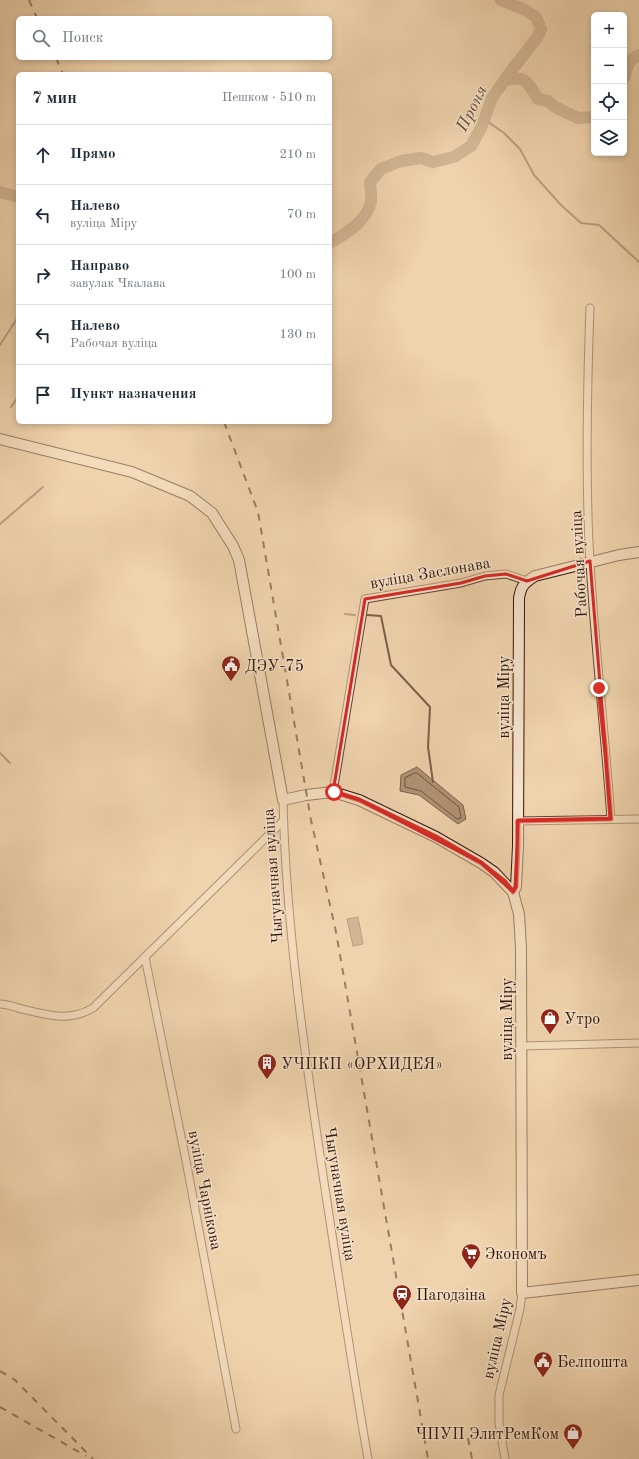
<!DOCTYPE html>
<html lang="ru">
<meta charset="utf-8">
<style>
:root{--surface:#fff;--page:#f6f6f7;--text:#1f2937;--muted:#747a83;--line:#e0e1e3}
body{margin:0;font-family:"Old Standard TT",serif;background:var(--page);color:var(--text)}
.controls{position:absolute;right:12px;top:12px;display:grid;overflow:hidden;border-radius:6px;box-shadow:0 2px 6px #0003}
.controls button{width:36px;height:36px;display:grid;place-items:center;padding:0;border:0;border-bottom:1px solid var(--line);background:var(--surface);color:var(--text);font:20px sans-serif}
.stop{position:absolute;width:12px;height:12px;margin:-9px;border:3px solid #d93025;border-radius:50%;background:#fff}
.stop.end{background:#d93025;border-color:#fff;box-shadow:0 1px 4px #0008}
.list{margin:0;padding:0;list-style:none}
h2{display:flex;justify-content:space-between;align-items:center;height:52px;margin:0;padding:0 16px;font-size:17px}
h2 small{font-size:13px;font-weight:400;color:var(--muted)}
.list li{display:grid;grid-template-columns:26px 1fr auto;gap:12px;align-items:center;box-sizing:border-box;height:60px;padding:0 16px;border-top:1px solid var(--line)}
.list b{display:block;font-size:15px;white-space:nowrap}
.list p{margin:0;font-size:13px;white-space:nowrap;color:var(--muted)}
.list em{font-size:13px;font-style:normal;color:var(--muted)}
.icon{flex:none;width:22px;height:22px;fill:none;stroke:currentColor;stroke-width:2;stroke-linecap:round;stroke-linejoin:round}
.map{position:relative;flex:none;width:639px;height:1459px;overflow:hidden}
.search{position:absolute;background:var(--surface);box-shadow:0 2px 6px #0003;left:16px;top:16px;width:316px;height:44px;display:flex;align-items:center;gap:10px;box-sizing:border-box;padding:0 14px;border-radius:6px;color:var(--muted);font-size:15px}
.panel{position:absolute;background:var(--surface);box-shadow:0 2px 6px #0003;left:16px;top:72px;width:316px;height:352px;border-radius:6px}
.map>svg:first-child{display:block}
.water{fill:#af9275;stroke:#7d604a}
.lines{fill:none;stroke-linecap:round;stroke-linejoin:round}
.shore{stroke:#71543f;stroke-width:1}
.stream{stroke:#7d604a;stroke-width:2}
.river{stroke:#af9275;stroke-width:12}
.street-casing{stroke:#624432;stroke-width:9}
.secondary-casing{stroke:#331509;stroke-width:12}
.street{stroke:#f5e2ca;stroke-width:7}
.secondary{stroke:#f5e2ca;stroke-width:10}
.rail{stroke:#331509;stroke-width:2;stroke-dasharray:7 7;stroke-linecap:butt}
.route{stroke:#d93025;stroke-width:5}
.marked{fill:none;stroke:#d62828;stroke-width:3;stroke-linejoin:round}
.labels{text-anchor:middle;stroke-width:3;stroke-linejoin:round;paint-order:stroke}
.street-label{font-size:16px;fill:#331509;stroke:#f5e2ca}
.poi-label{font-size:16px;fill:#331509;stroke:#f5e2ca;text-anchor:start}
.water-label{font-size:17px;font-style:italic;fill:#654734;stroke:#f5e2ca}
</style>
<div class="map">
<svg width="639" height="1459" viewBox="0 0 639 1459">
<rect width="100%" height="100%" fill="#efd3ad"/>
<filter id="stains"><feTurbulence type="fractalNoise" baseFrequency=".005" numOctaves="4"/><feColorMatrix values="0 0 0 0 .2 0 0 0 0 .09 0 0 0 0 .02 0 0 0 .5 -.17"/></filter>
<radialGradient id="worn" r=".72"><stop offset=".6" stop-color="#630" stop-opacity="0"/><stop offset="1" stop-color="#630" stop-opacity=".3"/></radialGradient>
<g class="water">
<path d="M417,767L463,805L466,819L458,824L419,795L400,791L401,775Z"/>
<path d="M358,917L363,944L353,946L347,919Z"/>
</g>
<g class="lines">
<path class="shore" d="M415,773H417L459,807L461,818L457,819L421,791L405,787V778Z"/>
<g class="stream">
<path d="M484,119L504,133L520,149L534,175L561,205L581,223L599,225L639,262"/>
<path d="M0,345L18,317"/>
<path d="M11,407L18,397"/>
<path d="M0,524L43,487"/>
<path d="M345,614L355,615"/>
<path d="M367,615L381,616L391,665L430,707L428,747L433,782"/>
<path d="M0,753L10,763"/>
</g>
<g class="river">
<path d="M624,78C627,68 628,60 639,55"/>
<path d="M505,80C527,75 528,83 538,99L548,101L555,107L578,118L594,117"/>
<path d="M0,192L18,197"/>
<path d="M330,243C346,233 367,222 371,201C372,196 370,188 370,182L381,169L401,161L421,158L433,162L454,157L471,146L481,128L492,98L511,71L537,38L541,29L536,17L525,10L501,0"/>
</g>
<g class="street-casing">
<g id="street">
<path d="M590,308C587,392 585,478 590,562C595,648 605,733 611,819"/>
<path d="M333,792L365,599L461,583L485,576L506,574L527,581"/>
<path d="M283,800C286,929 305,1055 324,1182C338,1274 352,1367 368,1459"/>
<path d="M518,821L639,819"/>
<path d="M145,957L187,1166L236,1429"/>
<path d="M0,1004C6,1004 12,1006 18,1008C44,1014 68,1023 93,1008L283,821"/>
<path d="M521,1046L639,1043"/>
<path d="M505,1459L499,1423V1395L520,1309L522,1293"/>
</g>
</g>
<g class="secondary-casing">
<g id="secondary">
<path d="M0,439L132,472L190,496L212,513L233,546L239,560L283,800L306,795L333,792L359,800L436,837L481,863L494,872L513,892L519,914L521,948L522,1293L639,1280"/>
<path d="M513,892L516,887L518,846L519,598C521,586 524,583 535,576L619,555L639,552"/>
</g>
</g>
<use href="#street" class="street"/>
<use href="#secondary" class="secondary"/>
<g class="rail">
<path d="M29,0L37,18"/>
<path d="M56,58L63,74"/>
<path d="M224,422L258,512L311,820L336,932L428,1459"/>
<path d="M0,1371L15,1380L93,1459"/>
<path d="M0,1407L86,1456"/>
<path d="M468,1438L472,1459"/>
</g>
</g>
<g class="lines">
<path class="route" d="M334,792L359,800L436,837L481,863L505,882L513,892L516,887L518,846V821L611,819L606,754L599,688"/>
</g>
<path d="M0 0H639V1459H0ZM590,561L611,819L518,821L516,887L513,892L481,863L359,800L333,792L365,599L461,583L485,576L506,574L527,581Z" fill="#efd3ad" fill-opacity=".55" fill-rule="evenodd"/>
<path class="marked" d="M590,561L611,819L518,821L516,887L513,892L481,863L359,800L333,792L365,599L461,583L485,576L506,574L527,581Z"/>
<defs>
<g id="civic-pin" transform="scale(1)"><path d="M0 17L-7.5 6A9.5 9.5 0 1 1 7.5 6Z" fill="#8f2418" stroke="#f5e2ca"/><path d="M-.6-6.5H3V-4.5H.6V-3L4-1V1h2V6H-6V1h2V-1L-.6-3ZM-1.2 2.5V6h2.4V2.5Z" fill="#fff"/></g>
<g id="shop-pin" transform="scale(1)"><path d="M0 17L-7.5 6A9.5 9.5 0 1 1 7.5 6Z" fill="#8f2418" stroke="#f5e2ca"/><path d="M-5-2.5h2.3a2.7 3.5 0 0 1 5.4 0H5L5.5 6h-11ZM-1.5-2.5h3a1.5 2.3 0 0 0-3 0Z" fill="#fff"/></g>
<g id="building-pin" transform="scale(1)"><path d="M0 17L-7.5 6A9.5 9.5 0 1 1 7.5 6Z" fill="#8f2418" stroke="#f5e2ca"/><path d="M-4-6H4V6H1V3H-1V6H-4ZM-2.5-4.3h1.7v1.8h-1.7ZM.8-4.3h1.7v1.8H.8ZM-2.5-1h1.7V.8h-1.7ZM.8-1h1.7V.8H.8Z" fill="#fff"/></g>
<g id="supermarket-pin" transform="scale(1)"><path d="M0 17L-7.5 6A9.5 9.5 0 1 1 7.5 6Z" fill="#8f2418" stroke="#f5e2ca"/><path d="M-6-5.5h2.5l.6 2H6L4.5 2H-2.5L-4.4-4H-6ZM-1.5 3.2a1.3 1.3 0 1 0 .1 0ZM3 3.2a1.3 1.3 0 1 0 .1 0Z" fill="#fff"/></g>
<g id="station-pin" transform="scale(1)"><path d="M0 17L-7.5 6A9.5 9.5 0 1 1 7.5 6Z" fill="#8f2418" stroke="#f5e2ca"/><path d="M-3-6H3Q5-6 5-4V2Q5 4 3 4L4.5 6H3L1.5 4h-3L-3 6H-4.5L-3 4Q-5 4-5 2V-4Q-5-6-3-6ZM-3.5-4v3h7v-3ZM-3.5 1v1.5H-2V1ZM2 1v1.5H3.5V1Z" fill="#fff"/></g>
</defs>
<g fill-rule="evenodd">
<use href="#civic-pin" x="231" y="665"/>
<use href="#shop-pin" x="550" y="1018"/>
<use href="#building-pin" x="267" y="1063"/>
<use href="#supermarket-pin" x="471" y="1253"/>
<use href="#station-pin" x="402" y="1294"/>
<use href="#civic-pin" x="543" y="1361"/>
<use href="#shop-pin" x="573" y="1433"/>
</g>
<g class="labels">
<g class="street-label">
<text transform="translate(578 564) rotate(-93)" y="6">Рабочая вуліца</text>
<text transform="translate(430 572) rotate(-10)" y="6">вуліца Заслонава</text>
<text transform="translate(503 697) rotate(-90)" y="6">вуліца Міру</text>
<text transform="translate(272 876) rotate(-94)" y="6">Чыгуначная вуліца</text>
<text transform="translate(506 1019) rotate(-90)" y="6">вуліца Міру</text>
<text transform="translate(206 1190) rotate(79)" y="6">вуліца Чарнікова</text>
<text transform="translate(341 1194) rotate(81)" y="6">Чыгуначная вуліца</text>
<text transform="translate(496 1338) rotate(-77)" y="6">вуліца Міру</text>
</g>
<g class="poi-label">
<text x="245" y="671">ДЭУ-75</text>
<text x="564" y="1024">Утро</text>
<text x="281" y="1069">УЧПКП «ОРХИДЕЯ»</text>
<text x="485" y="1259">Экономъ</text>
<text x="416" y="1300">Пагодзіна</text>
<text x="557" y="1367">Белпошта</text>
<text x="559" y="1439" text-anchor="end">ЧПУП ЭлитРемКом</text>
</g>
<g class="water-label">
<text transform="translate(471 108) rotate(-63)" y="6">Проня</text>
</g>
</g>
<rect width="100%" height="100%" filter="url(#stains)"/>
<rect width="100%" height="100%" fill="url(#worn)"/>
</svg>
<div class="controls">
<button>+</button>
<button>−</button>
<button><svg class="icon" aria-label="locate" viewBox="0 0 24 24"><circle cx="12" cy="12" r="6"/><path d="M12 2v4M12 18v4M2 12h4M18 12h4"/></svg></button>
<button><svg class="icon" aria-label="layers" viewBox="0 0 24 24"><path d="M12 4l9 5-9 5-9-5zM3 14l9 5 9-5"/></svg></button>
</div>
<div class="stop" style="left:334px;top:792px"></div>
<div class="stop end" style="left:599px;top:688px"></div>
<div class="search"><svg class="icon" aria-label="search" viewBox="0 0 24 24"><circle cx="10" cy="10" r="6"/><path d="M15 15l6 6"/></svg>Поиск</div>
<section class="panel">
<h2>7 мин<small>Пешком · 510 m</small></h2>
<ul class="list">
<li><svg class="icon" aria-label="ahead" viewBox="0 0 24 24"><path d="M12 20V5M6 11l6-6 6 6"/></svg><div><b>Прямо</b></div><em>210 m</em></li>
<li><svg class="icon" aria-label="left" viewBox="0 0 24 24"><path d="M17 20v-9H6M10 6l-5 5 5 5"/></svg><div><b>Налево</b><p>вуліца Міру</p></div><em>70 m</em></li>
<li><svg class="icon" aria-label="right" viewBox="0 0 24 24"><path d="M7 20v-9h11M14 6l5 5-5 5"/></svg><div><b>Направо</b><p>завулак Чкалава</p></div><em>100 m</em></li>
<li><svg class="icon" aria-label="left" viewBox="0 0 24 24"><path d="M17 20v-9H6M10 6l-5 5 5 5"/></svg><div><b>Налево</b><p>Рабочая вуліца</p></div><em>130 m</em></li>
<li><svg class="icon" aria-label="arrive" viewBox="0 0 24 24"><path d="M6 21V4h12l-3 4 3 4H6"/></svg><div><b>Пункт назначения</b></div></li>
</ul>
</section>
</div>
